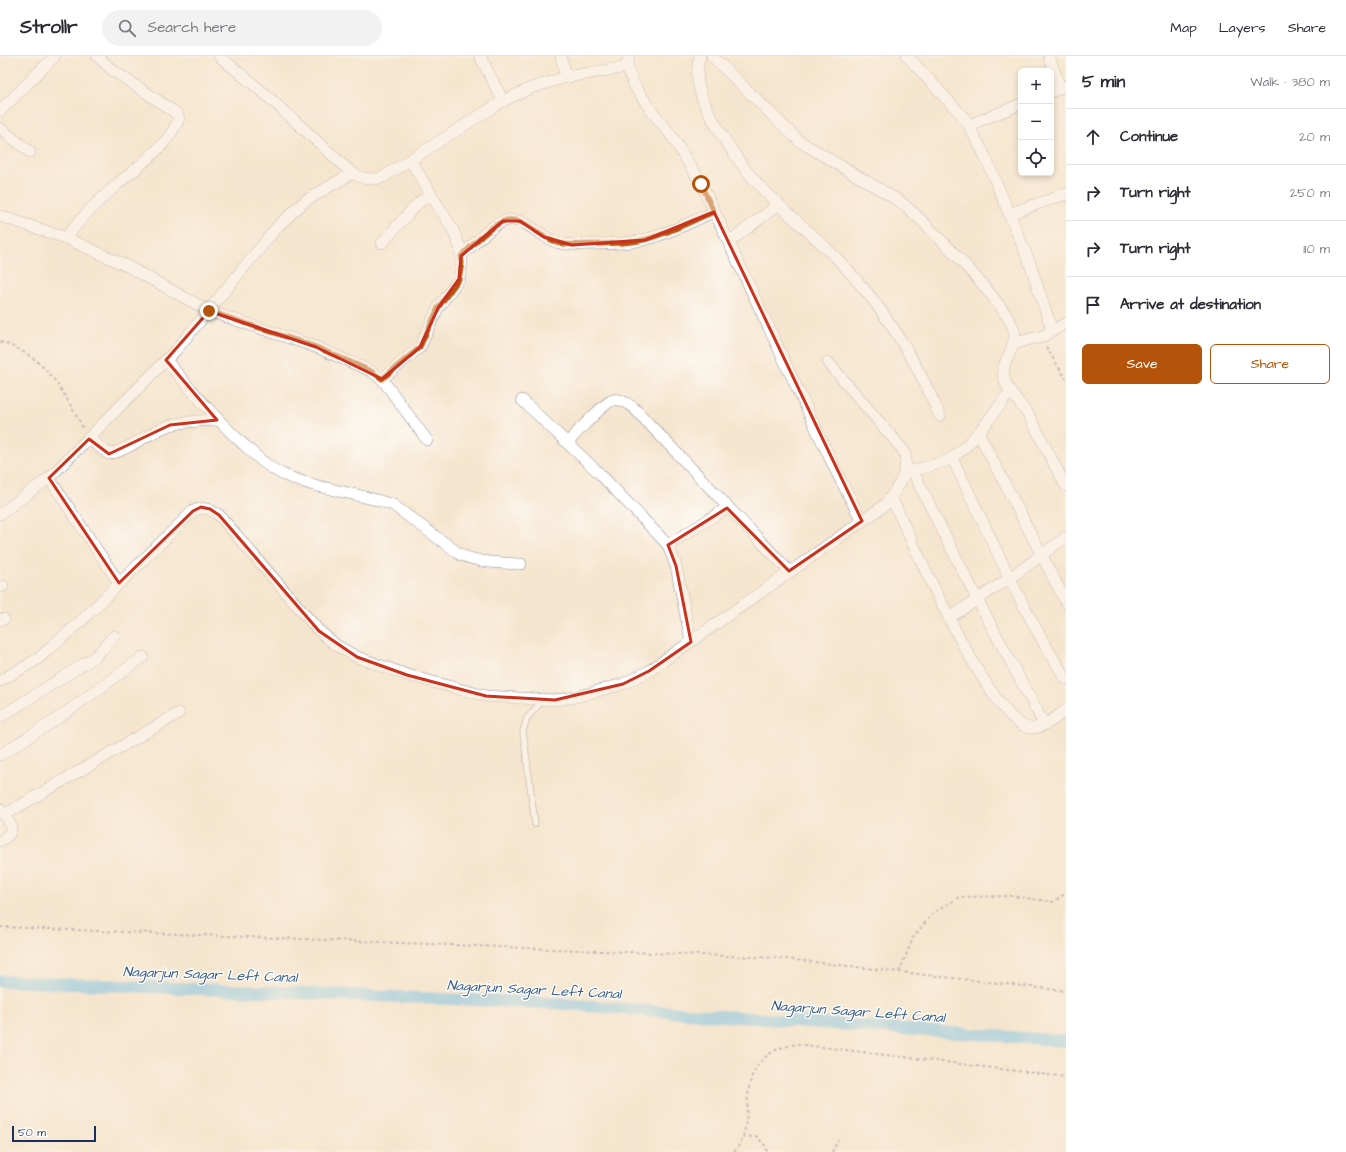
<!DOCTYPE html>
<meta charset="utf-8">
<style>
:root{--surface:#fff;--page:#f2f2f3;--text:#2b2b33;--muted:#7c7c81;--line:#e1e1e2;--accent:#b45309}
body{margin:0;font-family:"Architects Daughter",sans-serif;background:var(--page);color:var(--text)}
.controls{position:absolute;right:12px;top:12px;display:grid;overflow:hidden;border-radius:6px;box-shadow:0 2px 6px #0003}
.controls button{width:36px;height:36px;display:grid;place-items:center;padding:0;border:0;border-bottom:1px solid var(--line);background:var(--surface);color:var(--text);font:20px sans-serif}
.scale{position:absolute;left:12px;bottom:10px;width:84px;box-sizing:border-box;padding-left:4px;border:2px solid #1b2f5e;border-top:0;font-size:11px;line-height:14px;white-space:nowrap;color:#1b2f5e;-webkit-text-stroke:3px #fdfcf7;paint-order:stroke}
.stop{position:absolute;width:12px;height:12px;margin:-9px;border:3px solid #b45309;border-radius:50%;background:#fff}
.stop.end{background:#b45309;border-color:#fff;box-shadow:0 1px 4px #0008}
.list{margin:0;padding:0;list-style:none}
h2{display:flex;justify-content:space-between;align-items:center;height:52px;margin:0;padding:0 16px;font-size:17px}
h2 small{font-size:13px;font-weight:400;color:var(--muted)}
.list li{display:grid;grid-template-columns:26px 1fr auto;gap:12px;align-items:center;box-sizing:border-box;height:56px;padding:0 16px;border-top:1px solid var(--line)}
.list b{display:block;font-size:15px;white-space:nowrap}
.list em{font-size:13px;font-style:normal;color:var(--muted)}
.actions{display:flex;gap:8px;padding:12px 16px}
.actions a{flex:1;padding:9px 0;border:1px solid var(--accent);border-radius:6px;text-align:center;font-size:14px;color:var(--accent)}
.actions .main{background:var(--accent);color:#fff}
.icon{flex:none;width:22px;height:22px;fill:none;stroke:currentColor;stroke-width:2;stroke-linecap:round;stroke-linejoin:round}
.map{position:relative;flex:none;width:1066px;height:1096px;overflow:hidden}
header{display:flex;align-items:center;gap:24px;box-sizing:border-box;height:56px;padding:0 20px;background:var(--surface);border-bottom:1px solid var(--line)}
header strong{font-size:19px}
nav{display:flex;gap:22px;margin-inline-start:auto;font-size:14px}
.search{width:280px;height:36px;background:var(--page);display:flex;align-items:center;gap:10px;box-sizing:border-box;padding:0 14px;border-radius:22px;color:var(--muted);font-size:15px}
main{display:flex}
aside{flex:1;background:var(--surface)}
.map>svg:first-child{display:block}
.lines{fill:none;stroke-linecap:round;stroke-linejoin:round}
.canal{stroke:#6dbfe9;stroke-width:12}
.service-casing{stroke:#888a96;stroke-width:7}
.minor-casing{stroke:#888a96;stroke-width:12}
.path{stroke:#888a96;stroke-width:2;stroke-dasharray:3 3;stroke-linecap:butt}
.service{stroke:#fff;stroke-width:5.5}
.minor{stroke:#fff;stroke-width:11}
.route{stroke:#b45309;stroke-width:5}
.marked{fill:none;stroke:#c8321e;stroke-width:3;stroke-linejoin:round}
.labels{text-anchor:middle;stroke-width:3;stroke-linejoin:round;paint-order:stroke}
.water-label{font-size:14px;font-style:italic;fill:#345a88;stroke:#fdfcf7}
</style>
<header>
<strong>Strollr</strong>
<div class="search"><svg class="icon" aria-label="search" viewBox="0 0 24 24"><circle cx="10" cy="10" r="6"/><path d="M15 15l6 6"/></svg>Search here</div>
<nav><a>Map</a><a>Layers</a><a>Share</a></nav>
</header>
<main>
<div class="map">
<svg width="1066" height="1096" viewBox="0 0 1066 1096">
<rect width="100%" height="100%" fill="#fdfcf7"/>
<filter id="ink" filterUnits="userSpaceOnUse"><feTurbulence type="fractalNoise" baseFrequency=".025" numOctaves="2"/><feDisplacementMap in="SourceGraphic" scale="8" xChannelSelector="R" yChannelSelector="G"/><feConvolveMatrix kernelMatrix="1 2 1 2 8 2 1 2 1" color-interpolation-filters="sRGB"/></filter>
<filter id="wash" filterUnits="userSpaceOnUse"><feTurbulence type="fractalNoise" baseFrequency=".012" numOctaves="4" result="noise"/><feDisplacementMap in="SourceGraphic" scale="16" xChannelSelector="R" yChannelSelector="G"/><feGaussianBlur stdDeviation="0.9" result="paint"/><feColorMatrix in="noise" values="0 0 0 0 0 0 0 0 0 0 0 0 0 0 0 0 0 1.4 0 .05"/><feComposite in="paint" operator="in"/></filter>
<g filter="url(#wash)">
<rect width="100%" height="100%" fill="#f6e5ce"/>
<g class="lines">
<path class="canal" d="M0,925L547,947L1066,985"/>
</g>
</g>
<g filter="url(#ink)">
<g class="lines">
<g class="service-casing">
<path id="service" d="M535,768L523,675L527,662L543,644"/>
</g>
<g class="minor-casing">
<g id="minor">
<path d="M219,0L265,38L352,117C364,123 370,125 383,121L503,45L531,32L566,21L627,11"/>
<path d="M480,0L503,45"/>
<path d="M561,0L566,21"/>
<path d="M629,0L627,11L633,27L650,53L671,79L701,127L836,415L862,465"/>
<path d="M700,0C692,27 704,49 717,71C729,91 742,111 758,128C790,162 830,191 860,228C894,268 919,311 940,360"/>
<path d="M712,0L799,85L901,146C922,163 1015,255 1015,279C1015,296 998,308 1005,325C1010,339 1022,348 1029,360C1042,383 1053,407 1066,430"/>
<path d="M907,0L966,64L985,100L1029,205L1052,274"/>
<path d="M1049,0L1060,32"/>
<path d="M1051,36L1066,30"/>
<path d="M0,55L55,0"/>
<path d="M969,69L1021,48"/>
<path d="M0,72L30,96"/>
<path d="M1011,157L1066,138"/>
<path d="M0,160L66,182L127,210L209,255L316,291L371,315L382,323L427,384"/>
<path d="M66,182C81,161 99,144 119,127C140,108 169,90 179,62L176,57L111,13L97,0"/>
<path d="M729,186L779,148"/>
<path d="M382,187L417,148L430,139"/>
<path d="M461,200C472,190 491,169 504,165C523,158 540,182 559,187C572,190 585,188 598,188C614,187 631,188 647,183C670,177 692,165 714,156"/>
<path d="M1013,288L1034,282H1040L1066,267"/>
<path d="M166,304C190,333 214,361 242,387C255,399 266,410 282,418C318,434 357,436 393,449L461,499C481,507 500,507 521,508"/>
<path d="M382,323L420,291L438,252L459,223L462,207L460,191L453,174L410,104"/>
<path d="M522,344L601,419L668,489L676,510L691,586"/>
<path d="M978,376L1066,546"/>
<path d="M89,383L109,398C131,394 149,375 171,369C185,365 202,365 217,364"/>
<path d="M567,387C576,378 602,348 613,344C620,342 627,348 633,351L789,515"/>
<path d="M952,402C989,476 1021,554 1066,623"/>
<path d="M912,414L977,543L1044,668"/>
<path d="M906,416C921,412 936,410 950,403C971,391 995,355 1010,336"/>
<path d="M49,422L119,527"/>
<path d="M891,441C912,484 986,656 1026,671C1040,676 1055,662 1066,654"/>
<path d="M0,458L49,422L176,294L278,170L305,145L352,117"/>
<path d="M668,489L727,452"/>
<path d="M0,531L3,530"/>
<path d="M949,562L1010,522L1066,481"/>
<path d="M0,564L4,563"/>
<path d="M0,625L38,603L51,591L78,568L193,455C204,450 209,453 219,459L319,575L336,589L357,601L407,619L486,640L555,644L576,641L623,628L649,615L885,449C897,433 911,416 904,395L828,306"/>
<path d="M0,661L95,601L114,580"/>
<path d="M0,699L54,665L143,601"/>
<path d="M4,759L179,657"/>
<path d="M0,785C19,775 10,766 0,753"/>
</g>
</g>
<g class="path">
<path d="M0,286C48,301 60,332 84,373"/>
<path d="M1046,291L1066,323"/>
<path d="M0,871L778,902L1066,935"/>
<path d="M899,916L913,882L933,857L959,841L1012,840L1053,846L1066,837"/>
<path d="M743,1082L756,1080L766,1090L767,1096"/>
<path d="M734,1096C760,1067 731,1020 774,995C780,991 790,990 797,988L1066,1021"/>
<path d="M832,1096L838,1084"/>
</g>
<use href="#service" class="service"/>
<use href="#minor" class="minor"/>
</g>
</g>
<g class="lines" filter="url(#ink)">
<path class="route" d="M209,255L316,291L371,315L382,323L420,291L438,252L459,223L462,207L461,200C472,190 491,169 504,165C523,158 540,183 559,187C572,190 585,188 598,188C614,187 631,188 647,183C670,177 692,165 714,156L701,128"/>
</g>
<path d="M0 0H1066V1096H0ZM714,156L862,465L789,515L727,452L668,489L676,510L691,586L649,615L623,628L555,644L486,640L407,619L357,601L319,575L219,459L210,453L201,451L193,455L119,527L49,422L89,383L109,398L170,369L217,364L166,304L209,255L316,291L382,323L420,291L438,252L459,223L461,200L503,165H520L544,181L572,189L645,184Z" fill="#f6e5ce" fill-opacity=".55" fill-rule="evenodd"/>
<path class="marked" d="M714,156L862,465L789,515L727,452L668,489L676,510L691,586L649,615L623,628L555,644L486,640L407,619L357,601L319,575L219,459L210,453L201,451L193,455L119,527L49,422L89,383L109,398L170,369L217,364L166,304L209,255L316,291L382,323L420,291L438,252L459,223L461,200L503,165H520L544,181L572,189L645,184Z"/>
<g class="labels">
<g class="water-label">
<text transform="translate(210 918) rotate(2)" y="5">Nagarjun Sagar Left Canal</text>
<text transform="translate(534 933) rotate(3)" y="5">Nagarjun Sagar Left Canal</text>
<text transform="translate(858 955) rotate(4)" y="5">Nagarjun Sagar Left Canal</text>
</g>
</g>
</svg>
<div class="controls">
<button>+</button>
<button>−</button>
<button><svg class="icon" aria-label="locate" viewBox="0 0 24 24"><circle cx="12" cy="12" r="6"/><path d="M12 2v4M12 18v4M2 12h4M18 12h4"/></svg></button>
</div>
<div class="scale">50 m</div>
<div class="stop" style="left:701px;top:128px"></div>
<div class="stop end" style="left:209px;top:255px"></div>
</div>
<aside>
<h2>5 min<small>Walk · 380 m</small></h2>
<ul class="list">
<li><svg class="icon" aria-label="ahead" viewBox="0 0 24 24"><path d="M12 20V5M6 11l6-6 6 6"/></svg><div><b>Continue</b></div><em>20 m</em></li>
<li><svg class="icon" aria-label="right" viewBox="0 0 24 24"><path d="M7 20v-9h11M14 6l5 5-5 5"/></svg><div><b>Turn right</b></div><em>250 m</em></li>
<li><svg class="icon" aria-label="right" viewBox="0 0 24 24"><path d="M7 20v-9h11M14 6l5 5-5 5"/></svg><div><b>Turn right</b></div><em>110 m</em></li>
<li><svg class="icon" aria-label="arrive" viewBox="0 0 24 24"><path d="M6 21V4h12l-3 4 3 4H6"/></svg><div><b>Arrive at destination</b></div></li>
</ul>
<div class="actions"><a class="main">Save</a><a>Share</a></div>
</aside>
</main>
